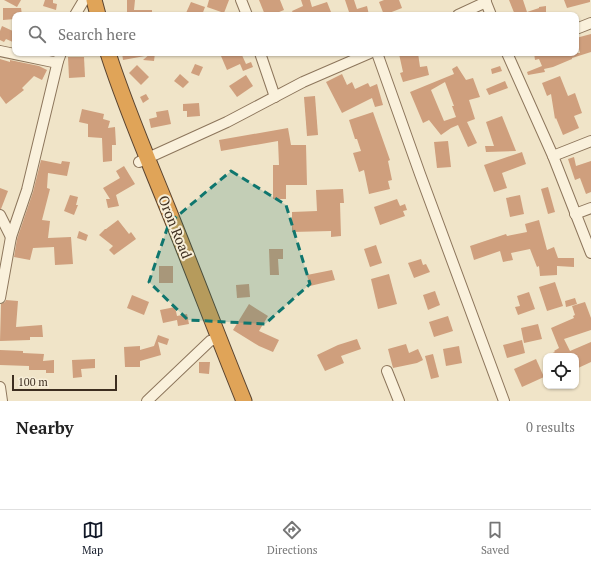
<!DOCTYPE html>
<style>
:root{--surface:#fff;--page:#f6f6f6;--text:#222;--muted:#767676;--line:#e0e0e0;--accent:#111827}
body{margin:0;font-family:"PT Serif",serif;background:var(--page);color:var(--text)}
.controls{position:absolute;right:12px;bottom:12px;display:grid;overflow:hidden;border-radius:8px;box-shadow:0 1px 3px #0004}
.controls button{width:36px;height:36px;display:grid;place-items:center;padding:0;border:0;border-bottom:1px solid var(--line);background:var(--surface);color:var(--text);font:20px sans-serif}
.scale{position:absolute;left:12px;bottom:10px;width:105px;box-sizing:border-box;padding-left:4px;border:2px solid #3d2e20;border-top:0;font-size:11px;line-height:14px;white-space:nowrap;color:#3d2e20;-webkit-text-stroke:3px #f7eed8;paint-order:stroke}
.list{margin:0;padding:0;list-style:none}
h2{display:flex;justify-content:space-between;align-items:center;height:52px;margin:0;padding:0 16px;font-size:17px}
h2 small{font-size:13px;font-weight:400;color:var(--muted)}
.icon{flex:none;width:22px;height:22px;fill:none;stroke:currentColor;stroke-width:2;stroke-linecap:round;stroke-linejoin:round}
.map{position:relative;flex:none;width:591px;height:401px;overflow:hidden}
.search{position:absolute;background:var(--surface);box-shadow:0 1px 3px #0004;left:12px;right:12px;top:12px;height:44px;display:flex;align-items:center;gap:10px;box-sizing:border-box;padding:0 14px;border-radius:8px;color:var(--muted);font-size:15px}
.sheet{height:108px;background:var(--surface)}
nav{display:flex;justify-content:space-around;align-items:center;box-sizing:border-box;height:56px;border-top:1px solid var(--line);background:var(--surface);font-size:11px;color:var(--muted)}
nav a{display:grid;justify-items:center;gap:2px}
nav .on{color:var(--accent)}
.map>svg:first-child{display:block}
.building{fill:#cf9f7d;fill-rule:evenodd}
.lines{fill:none;stroke-linecap:round;stroke-linejoin:round}
.minor-casing{stroke:#8d765c;stroke-width:12}
.highway-casing{stroke:#5b4430;stroke-width:17}
.minor{stroke:#faf1dc;stroke-width:10}
.highway{stroke:#e0a458;stroke-width:15}
.marked{fill:#0f766e;fill-opacity:0.2;stroke:#0f766e;stroke-width:3;stroke-dasharray:8 5;stroke-linejoin:round}
.labels{text-anchor:middle;stroke-width:4;stroke-linejoin:round;paint-order:stroke}
.street-label{font-size:14px;fill:#3d2e20;stroke:#f7eed8}
</style>
<div class="map">
<svg width="591" height="401" viewBox="0 0 591 401">
<rect width="100%" height="100%" fill="#f0e4c8"/>
<g class="building">
<path d="M4,0H21L17,7Z"/>
<path d="M45,0H53V3L57,4L56,10L43,6Z"/>
<path d="M127,0H135L134,10H152V15H127Z"/>
<path d="M209,0H229L224,13L207,7Z"/>
<path d="M259,0H280L284,10L272,15H265Z"/>
<path d="M301,0H310L312,7L327,2L331,12L322,15H294L292,11L303,6Z"/>
<path d="M345,0H354L357,9L367,6L369,15H350Z"/>
<path d="M384,0H399L402,8L384,15L379,2Z"/>
<path d="M509,0H523L527,12L539,8V7L546,6V15H515Z"/>
<path d="M564,0H590V2L567,8Z"/>
<path d="M191,2L205,7L202,15H191L186,13Z"/>
<path d="M3,8H21L22,15H15V19L3,20Z"/>
<path d="M2,26L15,32V43L6,39L4,42L0,40V31Z"/>
<path d="M591,34V52L572,58V59L553,67L544,69L545,72L528,75L527,72L542,66L539,59L535,60L534,53H580L576,38Z"/>
<path d="M122,53H145V56L123,60Z"/>
<path d="M151,53H155L154,61L143,60Z"/>
<path d="M228,53H241L246,64L251,62L253,67L243,71L240,64L227,70L221,56Z"/>
<path d="M404,53H418L420,67L427,66L429,75L403,82L400,73L403,72L399,54Z"/>
<path d="M68,57H84L85,77L69,78Z"/>
<path d="M0,59L10,62V60L39,66L47,70L42,80L34,76L22,88L24,90L6,104L0,96Z"/>
<path d="M195,64L203,67L199,76L191,73Z"/>
<path d="M137,65L149,77L141,85L129,73Z"/>
<path d="M457,66L466,80L473,78L480,97L469,100L475,119L467,122L477,143L468,147L458,125L451,128L441,135L429,120L423,123L410,92L454,74L452,69ZM445,82L454,106H452L456,117L444,121L431,90Z"/>
<path d="M500,66L502,71L492,74L491,69Z"/>
<path d="M180,74L189,82L183,88L174,81Z"/>
<path d="M342,74L347,85L352,82L355,89L368,83L370,87L377,84L383,105L375,107L372,98L342,113L326,82Z"/>
<path d="M246,75L253,86L237,97L229,86Z"/>
<path d="M560,76L568,96L575,93L582,113L574,116L579,128L563,135L556,118L555,119L551,94L547,96L542,83Z"/>
<path d="M505,81L508,88L489,95L486,89Z"/>
<path d="M146,94L149,99L143,103L140,97Z"/>
<path d="M315,96L318,135L307,136L304,97Z"/>
<path d="M199,103L200,116L187,117V111H183V104Z"/>
<path d="M82,109L104,114L103,119L110,121L108,128L115,127L116,145H112V161L103,162L102,138L88,137V124L79,122Z"/>
<path d="M168,110L171,124L151,128L149,119L157,117L156,112Z"/>
<path d="M373,112L390,160L388,161L392,180L388,181L390,189L369,194L364,170L359,172L353,153L361,151L357,139H355L349,120Z"/>
<path d="M502,116L516,151L486,152L485,146H494L486,122Z"/>
<path d="M288,128L291,145H306L307,185H286V199H273V165H279L278,141L221,151L219,140Z"/>
<path d="M448,141L451,167L437,168L434,142Z"/>
<path d="M522,152L526,164L502,173L507,188L494,192L484,165Z"/>
<path d="M574,157L576,166L591,161V192L586,194L580,178L575,180L568,159Z"/>
<path d="M41,160L61,164L62,161L70,162L67,176L48,173L47,188L50,189L42,220L50,221L48,238L71,237L73,264L55,265L54,247L33,248L30,260L14,257L17,239L33,192Z"/>
<path d="M124,166L135,184L116,195L119,206L108,208L106,199H110L103,188L120,178L116,171Z"/>
<path d="M548,187L555,212L548,214L541,189Z"/>
<path d="M0,188L8,191L1,209H0Z"/>
<path d="M343,189L344,203H340L341,236L331,237V231L292,232V212L317,211L316,190Z"/>
<path d="M70,195L78,197L76,205H78L74,215L64,211Z"/>
<path d="M520,195L524,214L510,217L506,198Z"/>
<path d="M397,199L400,206L405,204L407,210L403,211L405,216L380,225L374,207Z"/>
<path d="M118,220L129,234L131,232L136,239L114,255L109,250L113,246L99,235L105,229H106Z"/>
<path d="M539,220L547,250L554,247L558,258H574V267L557,266V275L540,276L539,266L537,267L530,249L511,253L513,260L503,262L500,251L474,260L470,246L506,234L507,236L527,232L525,224Z"/>
<path d="M79,231L88,235L86,241L77,238Z"/>
<path d="M376,245L382,263L370,267L364,249Z"/>
<path d="M269,249H283V259H278L279,275H270Z"/>
<path d="M421,259L423,265L426,264L430,272L414,278L408,263Z"/>
<rect x="159" y="266" width="14" height="17"/>
<path d="M332,270L335,280L310,286L307,275Z"/>
<path d="M389,274L397,304L378,309L371,279Z"/>
<path d="M555,282L563,306L547,311L539,287Z"/>
<path d="M249,284L250,297L237,298L236,285Z"/>
<path d="M435,291L440,305L428,310L423,295Z"/>
<path d="M529,292L535,309L518,315L515,307L520,306L517,296Z"/>
<path d="M132,295L149,302L144,315L127,308Z"/>
<path d="M575,298L577,304L566,307L565,301Z"/>
<path d="M6,300L18,301L16,327L42,325L43,337H30V340L0,341L1,304L5,302Z"/>
<path d="M585,302L591,318V330L564,339L570,351L591,342V362L576,369V356H545L555,352L554,351L559,348L551,328L574,318L573,316L575,315L572,306Z"/>
<path d="M249,304L268,316L259,331L279,340L273,352L259,346L233,330Z"/>
<path d="M175,307L177,316L187,314L189,324L178,326L177,320L163,323L160,310Z"/>
<path d="M448,316L453,331L434,337L429,322Z"/>
<path d="M538,324L542,339L524,343L521,328Z"/>
<path d="M158,335L169,339L167,345L158,342L161,355L140,361V367H125L124,347L140,346V350L154,346Z"/>
<path d="M357,339L361,349L341,356L344,363L325,371L317,355L338,345Z"/>
<path d="M522,340L525,353L507,358L503,345Z"/>
<path d="M406,344L409,353L418,349L423,360L417,363L393,368L388,349Z"/>
<path d="M459,346L462,363L446,366L443,349Z"/>
<path d="M0,350L23,351V353L44,354L43,361L54,360V373H46V370H29V366L0,365Z"/>
<path d="M433,354L439,377L431,379L425,356Z"/>
<path d="M95,359V368L81,369L82,377L73,378L72,360Z"/>
<path d="M536,359L544,377L522,387L514,369Z"/>
<path d="M199,362H210L209,374L199,373Z"/>
</g>
<g class="lines">
<g class="minor-casing">
<g id="minor">
<path d="M241,0L247,15"/>
<path d="M485,0L491,15"/>
<path d="M75,15L84,0"/>
<path d="M458,15L486,2"/>
<path d="M576,29L591,23"/>
<path d="M0,51L53,62L58,61L61,53"/>
<path d="M260,53L275,97"/>
<path d="M377,53L420,174L504,401"/>
<path d="M507,53L553,156L591,253"/>
<path d="M553,156L591,141"/>
<path d="M139,162L227,122L303,82L370,53"/>
<path d="M575,214L591,208"/>
<path d="M0,215L11,237"/>
<path d="M0,298L11,237L27,190L58,61"/>
<path d="M387,371L399,401"/>
<path d="M0,387L2,401"/>
<path d="M147,401L210,341L219,338"/>
</g>
</g>
<g class="highway-casing">
<g id="highway">
<path d="M94,0L98,15"/>
<path d="M108,53C125,106 147,157 168,209C194,273 218,337 244,401"/>
</g>
</g>
<use href="#minor" class="minor"/>
<use href="#highway" class="highway"/>
</g>
<path class="marked" d="M231,171L286,205L310,284L265,324L188,320L149,282L169,223Z"/>
<g class="labels">
<g class="street-label">
<text transform="translate(175 227) rotate(68)" y="5">Oron Road</text>
</g>
</g>
</svg>
<div class="controls">
<button><svg class="icon" aria-label="locate" viewBox="0 0 24 24"><circle cx="12" cy="12" r="6"/><path d="M12 2v4M12 18v4M2 12h4M18 12h4"/></svg></button>
</div>
<div class="scale">100 m</div>
<div class="search"><svg class="icon" aria-label="search" viewBox="0 0 24 24"><circle cx="10" cy="10" r="6"/><path d="M15 15l6 6"/></svg>Search here</div>
</div>
<section class="sheet">
<h2>Nearby<small>0 results</small></h2>
<ul class="list">
</ul>
</section>
<nav>
<a class="on"><svg class="icon" aria-label="map" viewBox="0 0 24 24"><path d="M3 6l6-2 6 2 6-2v14l-6 2-6-2-6 2zM9 4v14M15 6v14"/></svg>Map</a>
<a><svg class="icon" aria-label="directions" viewBox="0 0 24 24"><path d="M12 3l9 9-9 9-9-9zM9 14v-3h6M13 9l2 2-2 2"/></svg>Directions</a>
<a><svg class="icon" aria-label="saved" viewBox="0 0 24 24"><path d="M7 4h10v16l-5-4-5 4z"/></svg>Saved</a>
</nav>
